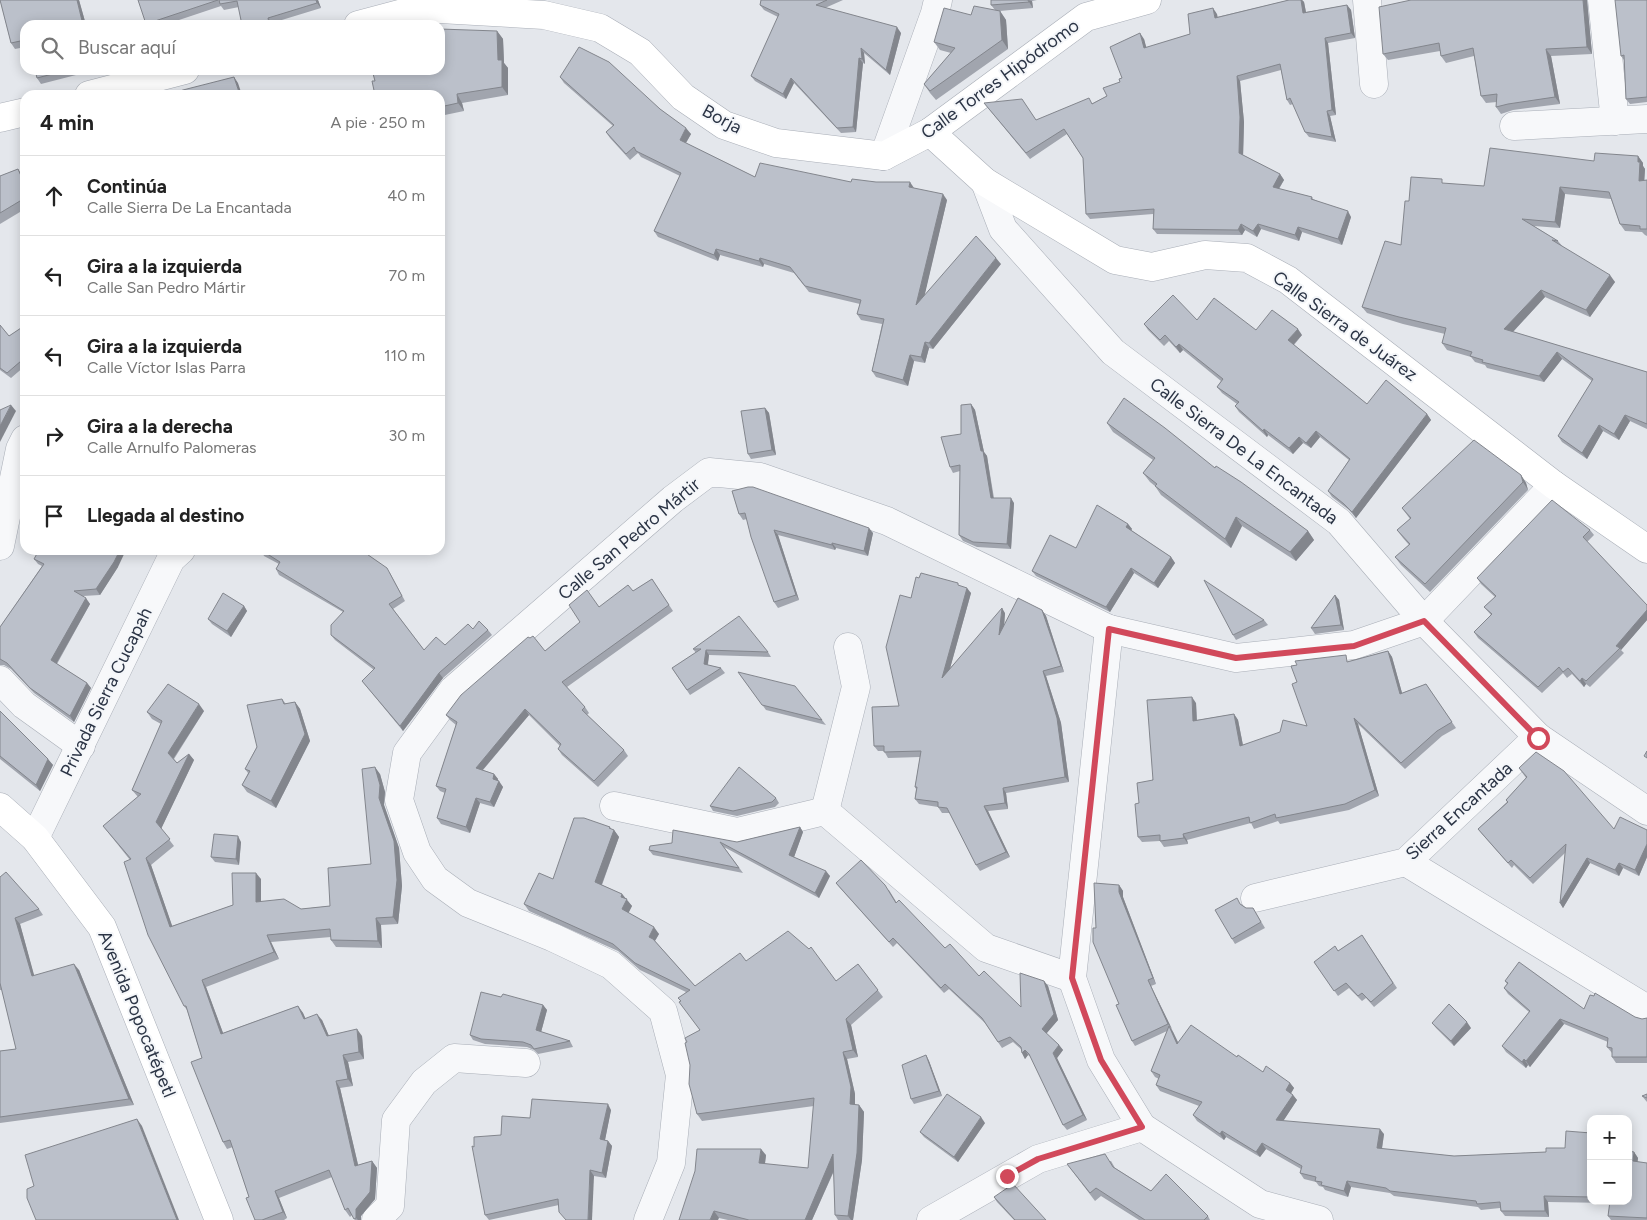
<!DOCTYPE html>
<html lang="es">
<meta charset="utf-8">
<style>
:root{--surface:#fff;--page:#f2f2f2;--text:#222;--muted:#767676;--line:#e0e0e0}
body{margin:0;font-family:Figtree,sans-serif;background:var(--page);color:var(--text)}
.controls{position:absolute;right:15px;bottom:15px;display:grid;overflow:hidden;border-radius:10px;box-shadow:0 2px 12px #0003}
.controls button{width:45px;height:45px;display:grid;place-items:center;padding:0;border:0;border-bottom:1px solid var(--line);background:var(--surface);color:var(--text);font:25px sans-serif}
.stop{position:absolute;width:15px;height:15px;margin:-11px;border:4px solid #d1495b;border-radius:50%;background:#fff}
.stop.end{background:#d1495b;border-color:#fff;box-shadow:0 1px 5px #0008}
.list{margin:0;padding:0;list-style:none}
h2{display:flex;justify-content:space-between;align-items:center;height:65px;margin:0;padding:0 20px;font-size:21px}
h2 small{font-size:16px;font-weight:400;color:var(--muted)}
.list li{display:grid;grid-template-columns:32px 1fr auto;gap:15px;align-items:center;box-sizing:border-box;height:80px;padding:0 20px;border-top:1px solid var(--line)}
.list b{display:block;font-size:19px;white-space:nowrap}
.list p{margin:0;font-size:16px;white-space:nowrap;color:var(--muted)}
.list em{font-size:16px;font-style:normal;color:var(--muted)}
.icon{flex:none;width:28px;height:28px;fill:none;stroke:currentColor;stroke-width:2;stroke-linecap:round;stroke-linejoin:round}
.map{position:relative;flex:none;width:1647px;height:1220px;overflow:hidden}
.search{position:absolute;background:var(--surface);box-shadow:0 2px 12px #0003;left:20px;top:20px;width:425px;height:55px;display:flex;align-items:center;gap:12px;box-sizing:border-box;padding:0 18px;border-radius:15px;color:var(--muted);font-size:19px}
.panel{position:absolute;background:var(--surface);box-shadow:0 2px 12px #0003;left:20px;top:90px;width:425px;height:465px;border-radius:15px}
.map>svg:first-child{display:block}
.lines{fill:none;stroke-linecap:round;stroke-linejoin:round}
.street-casing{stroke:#a9aeb7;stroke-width:29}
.secondary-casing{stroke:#a9aeb7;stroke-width:29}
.street{stroke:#f7f8fa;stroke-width:28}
.secondary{stroke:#fff;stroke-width:28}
.wall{fill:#a1a5ae}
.shaded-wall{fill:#83868d}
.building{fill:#bbc0ca;stroke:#83868d}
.route{stroke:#d1495b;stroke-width:6}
.labels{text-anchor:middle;stroke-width:4;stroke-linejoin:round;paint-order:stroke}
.street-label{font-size:18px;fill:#2b3445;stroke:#f4f6f9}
</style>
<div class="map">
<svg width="1647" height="1220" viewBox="0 0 1647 1220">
<rect width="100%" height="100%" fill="#e4e7ec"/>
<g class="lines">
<g class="street-casing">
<g id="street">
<path d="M1367,0L1374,84"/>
<path d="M1602,0L1615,121"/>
<path d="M1514,126L1647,119"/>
<path d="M884,156L935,13L938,0"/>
<path d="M985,182L1003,229L1113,352L1339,522L1424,621L1538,737L1647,811"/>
<path d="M0,546L20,449L25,439"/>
<path d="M1109,629L1072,978L1101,1060L1142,1127L1260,1204L1319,1220"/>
<path d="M0,680L24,705L81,746"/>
<path d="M614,806L737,832L825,811L986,948L1072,978"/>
<path d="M825,811L856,687L848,647"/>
<path d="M35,838L171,559L181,550"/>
<path d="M1406,862L1647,1009"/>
<path d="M1255,898L1406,862L1538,737"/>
<path d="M376,1220L390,1206L396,1120L424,1082L454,1058L526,1063"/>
<path d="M648,1220L671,1163L680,1075L663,1011L611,965L552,937L468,903L435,879L417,852L399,800L407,753L453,690L673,499L709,472L760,477L887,521L1109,629L1236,658L1354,645L1424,621L1554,485"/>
<path d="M931,1220L1038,1159L1142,1127"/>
</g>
</g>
<g class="secondary-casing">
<g id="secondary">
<path d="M358,25L422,8L544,15L600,28L640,52L683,97L724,125L776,143L884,156L930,132L1086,17L1147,0"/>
<path d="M89,95L185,70"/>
<path d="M0,118L25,112"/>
<path d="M930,132L985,182L1115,260L1152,267L1205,255L1247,258L1288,280L1554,485L1647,549"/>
<path d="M0,807L35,838L102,927L219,1220"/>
</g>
</g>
<use href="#street" class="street"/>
<use href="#secondary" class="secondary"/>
</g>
<g class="wall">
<path d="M0,0H79L86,25H25V47L15,49L11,43Z"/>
<path d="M138,0H318L321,8L272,23V25H242L239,7L224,10L221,6L164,25H147Z"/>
<path d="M761,0H843L825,8L901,33L890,75L864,53L865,64L863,63L856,132L841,133L794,83L786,99L755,81L751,76L778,17L764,10L760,5Z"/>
<path d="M991,0H1037L1032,1L1033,8L1000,11L1006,20L1008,49L936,100L930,93L924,84L951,53L940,50L934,42L971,15L995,10L991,5Z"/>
<path d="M1289,0H1302L1304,2L1306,12L1347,5L1351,10L1355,38L1328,43L1336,115L1330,116L1336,142L1309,137L1305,132L1293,104L1290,105L1287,100L1281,70L1240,81L1244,122L1243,155L1280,174L1284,180L1279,189L1312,197L1313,199L1351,217L1342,245L1302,232L1299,241L1261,229L1257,237L1245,230L1242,235L1157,234L1153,229V214L1090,219L1086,214L1083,158L1067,134L1030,159L984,103L1036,120L1093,103L1107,96L1120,82L1122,78L1144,39L1146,48L1190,34L1217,14V17Z"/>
<path d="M1587,0L1592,54L1551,56L1560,104L1513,110L1501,114L1496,107L1497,102L1486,103L1481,96L1474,56L1446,63L1441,56L1440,51L1388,60L1383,54Z"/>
<path d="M1647,0V102L1630,104L1626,99L1624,60L1621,56Z"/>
<path d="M497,31L503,39L504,63L508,68V95L462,103L464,111L440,116V95L375,81Z"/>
<path d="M35,70H82L75,72L76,75L41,84L37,78Z"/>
<path d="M560,77L660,109L691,134L686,143L755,177L851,182L914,188L947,200L924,296L1001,264L933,349L929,348L925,363L914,361L908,386L876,377L872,371L882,324L861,320L857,314L860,304L809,292L794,273L764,264L763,267L720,255L718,261L658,237L654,231L680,176L641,157L638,153L630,160L610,138L606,132L613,126L564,83Z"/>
<path d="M1638,156L1643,163V166L1645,169L1644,180H1647V236L1645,235L1642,232L1625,231L1620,224L1611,199L1565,194L1560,228L1534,226L1558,241L1563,247L1615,282L1590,317L1545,297L1513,332L1647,372V429L1630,421L1619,440L1603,431L1587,459L1562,442L1558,436L1592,381L1562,359L1544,382L1487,368L1485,365L1475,362L1471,357L1447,350L1442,343L1445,334L1403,324L1367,313L1362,307L1401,245L1409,201L1445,184L1484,186L1594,161Z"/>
<path d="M18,169L25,181V209L0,224V176Z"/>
<path d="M1197,320L1256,330L1302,335L1294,345L1367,404L1427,414L1431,420L1356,518L1349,510L1332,497L1328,491L1349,460L1320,437L1311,448L1303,443L1293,454L1268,435L1267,437L1239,412L1235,406L1237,404L1222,393L1217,387L1221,381L1183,350L1180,353L1169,341L1164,346L1148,330L1144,324Z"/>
<path d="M0,325L9,336L25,327V366L11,378L0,370Z"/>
<path d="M971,404L975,410L984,452L987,456L994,498L1014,503L1011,549L977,547L963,541L959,535L960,471L953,473L950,467Z"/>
<path d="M765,408L769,413L776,455L751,459L748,454Z"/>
<path d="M1107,423L1215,468L1308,531L1314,540L1296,561L1242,526L1231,548L1161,495L1155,486L1150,482L1143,473L1153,460L1113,432Z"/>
<path d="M1521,475L1526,483L1528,490L1430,592L1401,565L1395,557L1409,545L1403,538L1397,530L1410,519L1402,508Z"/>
<path d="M732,491L873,533L868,556L836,548L835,550L778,535L799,600L778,608L774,602L747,519L743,520L739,514Z"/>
<path d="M1128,524L1132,529L1131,530L1171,557L1175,563L1158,588L1134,573L1110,612L1036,576L1032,571L1076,548Z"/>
<path d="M1590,530L1594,535L1587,542L1647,605V620L1621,650L1624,653L1590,687L1586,684L1584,687L1572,674L1567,678L1563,673L1542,693L1478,638L1474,632L1491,615L1484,607L1495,597L1481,584L1477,578Z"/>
<path d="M261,550L390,573L405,601L393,609L424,650L445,645L473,629L488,630L492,635L443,678L403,731L362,681L374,670L335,640L331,635L343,612L279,575L276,569L279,564L264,556Z"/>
<path d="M34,559L118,567L100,595L83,596L90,604L57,664L87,683L91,688L74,722L34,693L11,669L4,665H0V627L42,566L38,564Z"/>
<path d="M919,578L960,586L971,593L950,668L1005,613L1004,625L1042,610L1046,616L1064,672L1046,676L1061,723L1069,782L1006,793L1008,809L988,811L1010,857L980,871L976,865L950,813H942L938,807L919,804L915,799L916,789L915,787L920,757L888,758L884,751H878L874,746L899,706L911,598Z"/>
<path d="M652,579L673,611L567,687L585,707L589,713L587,715L624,750L628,756L598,787L562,755L558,749L560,746L529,715L483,770L494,774L498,779V781L503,787L494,807L480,803L470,833L441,824L437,818L445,793L440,791L436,786L456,725L450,720L446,715L545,651L599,607L633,591Z"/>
<path d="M1335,595L1339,600L1344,630L1315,634L1311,628Z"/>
<path d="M244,606L247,611L231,637L212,624L208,619Z"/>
<path d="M1264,620L1268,625L1236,640L1233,635Z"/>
<path d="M693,649L768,652L771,657L709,655L708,665L721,668L725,673L690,695L672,668L696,653Z"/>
<path d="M1388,651L1392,657L1402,693L1426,684L1456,728L1442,736L1405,769L1358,724L1379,796L1349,810L1280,824L1278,821L1254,829L1251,823L1187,840L1188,844L1164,847L1160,841L1142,842L1138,837L1139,803L1196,703L1197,720L1234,714L1238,720L1243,745L1307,726L1350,661Z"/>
<path d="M738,672L822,720L826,725L766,710Z"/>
<path d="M282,699L286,704L295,702L300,709L310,741L276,808L247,792L242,785L248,773L245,769Z"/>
<path d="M0,711L53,765L40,791L0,759Z"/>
<path d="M204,711L174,759L177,763L189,754L194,760L161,829L174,846L151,865L172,926L233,905L261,879V902L301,909L330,906L371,864L380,774L385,792L384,805L399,848L402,886L398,924L381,925L382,948L336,947L331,940V937L271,942L279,959L206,987L223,1033L298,1006L303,1013L305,1018L322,1020L329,1036H362L364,1059L348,1062L353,1086L340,1088L358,1165L372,1161L377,1168L375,1199L361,1216V1220H355L352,1215L350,1217L345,1210L332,1177L279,1198L287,1218L284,1220H255L249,1197L233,1147L227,1149L223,1142L202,1058L187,1010L184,1006L130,860L103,826L138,797L132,790L161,724L152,719L147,712Z"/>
<path d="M1519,768L1614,829L1647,830V857L1639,876L1623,868L1619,876L1590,863L1563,908L1560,903L1565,853L1533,884L1514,865L1512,868L1482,834L1478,829L1507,802L1506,800L1526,778Z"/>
<path d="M776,798L779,803L775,807L737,816L713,811L710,806Z"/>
<path d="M800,827L803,832L794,857L830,876L819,898L724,847L743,873L653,855L649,850L650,846L737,842Z"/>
<path d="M611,829L614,830L619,837L602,885L622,894L632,906L628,913L659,934L655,941L695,986L746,961L836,981L858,964L883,997L851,1025L858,1057L847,1059L855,1094V1105H859L864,1112L862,1160L853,1220H838L835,1215L834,1171L812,1220H728L719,1218L679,1220L766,1155L765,1164L808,1168L814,1106L702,1121L697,1114L687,1042L700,1030L680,1001L686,992L640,970L618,951L529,911L524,904Z"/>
<path d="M241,842L239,865L215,862L211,857Z"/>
<path d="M0,877L39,909L43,915L20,924L34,976L79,970L134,1105L0,1123V1051L16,1049L2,990H0Z"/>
<path d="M836,883L889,890L897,903L945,948L979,976L1021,1007L1044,981L1048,986L1058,1020L1046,1034L1059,1045L1063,1050L1057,1058L1087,1120L1067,1130L1063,1125L1031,1057L1028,1055L1025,1059L1022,1053L1021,1049L1013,1042L1002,1048L985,1023L949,989L944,993L897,943L893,947L840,888Z"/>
<path d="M1119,885L1123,891V897L1156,984L1151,986L1178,1042L1237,1057L1263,1072L1290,1083L1294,1088L1291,1093L1297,1100L1283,1121L1384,1134L1382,1149L1454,1156L1546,1152L1565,1148L1591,1133V1201H1628L1634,1152L1638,1158L1637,1162L1647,1163V1220H1611L1608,1216L1610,1203L1548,1202L1549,1217L1505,1216L1501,1211L1500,1208L1481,1210L1478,1207L1394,1196L1390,1193L1351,1187L1348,1197L1325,1190L1323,1187L1319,1186L1316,1182L1304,1179L1300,1173L1301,1169L1266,1149L1260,1157L1226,1137L1224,1140L1197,1121L1193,1115L1199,1106L1160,1091L1156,1085L1159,1079L1155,1077L1151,1071L1167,1031L1135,1046L1132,1041L1096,928Z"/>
<path d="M1241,904L1246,908H1253L1265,928L1235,944L1232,939Z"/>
<path d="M1362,935L1397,988L1374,1007L1366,998L1362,1001L1349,988L1338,996L1314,962L1338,951Z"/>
<path d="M1505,981L1584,1009L1635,1017L1642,1019L1647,1018V1063H1616L1612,1057V1053L1607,1047L1608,1042L1564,1024L1530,1067L1528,1065L1526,1068L1506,1052L1502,1046L1529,1012L1508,994L1504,988L1507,984Z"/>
<path d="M501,997L543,1005L547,1010L541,1032L570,1041L573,1047L538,1054L534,1050L527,1047L485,1044L473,1040L470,1035Z"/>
<path d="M1432,1023L1471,1028L1454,1046L1436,1028Z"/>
<path d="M926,1055L929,1061L942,1096L914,1104L911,1099Z"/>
<path d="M1647,1094V1102L1642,1096Z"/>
<path d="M611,1110L605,1140L608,1141L612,1146L606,1178L594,1176L559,1205L489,1220L485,1215L474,1147L501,1135L530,1118Z"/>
<path d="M985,1123L958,1162L924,1137L920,1132Z"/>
<path d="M1111,1161L1115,1168L1151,1191L1208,1216L1210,1220H1139L1101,1196L1095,1201L1067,1164Z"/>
<path d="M994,1197L1046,1220H1014L997,1202Z"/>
</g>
<g class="shaded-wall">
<path d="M77,0H79L86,25H83Z"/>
<path d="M316,0H318L321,8L317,3Z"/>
<path d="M1028,0L1032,1L1033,8L1029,2Z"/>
<path d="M1301,0H1302L1304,2L1307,18L1303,13Z"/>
<path d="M1583,0H1587L1592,54L1587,47Z"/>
<path d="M1347,5L1351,10L1355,38L1351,33Z"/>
<path d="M1213,8L1217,14L1219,23L1215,18Z"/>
<path d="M1000,11L1006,20L1008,49L1002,40Z"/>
<path d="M268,18L272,23V25H270L269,23Z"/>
<path d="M897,27L901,33L890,75L886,70Z"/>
<path d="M497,31L503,39L504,63L508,68V95L502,87L498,60Z"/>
<path d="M1140,33L1144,39L1148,53L1144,48Z"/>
<path d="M1325,38L1328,43L1336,115L1332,110Z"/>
<path d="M861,48L864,53L865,64L862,59Z"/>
<path d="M1546,49L1551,56L1560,104L1555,97Z"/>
<path d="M859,58L863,63L856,132L853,127Z"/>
<path d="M1237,76L1240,81L1244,122L1243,158L1239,153Z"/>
<path d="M234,77L238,83L242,95H240Z"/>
<path d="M791,78L794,83L786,99L783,94Z"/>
<path d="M457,94L462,103L464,111L458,103Z"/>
<path d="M1327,111L1330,116L1336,142L1332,137Z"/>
<path d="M686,128L691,134L684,146L680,140Z"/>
<path d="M1638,156L1643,163V166L1645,169L1644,187L1639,181L1638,162Z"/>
<path d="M18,169L25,181V185Z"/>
<path d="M1280,174L1284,180L1276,193L1273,187Z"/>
<path d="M910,182L914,188L909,187Z"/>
<path d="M1560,187L1565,194L1560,228L1555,222Z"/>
<path d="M943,194L947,200L921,311L916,305Z"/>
<path d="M1348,211L1351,217L1342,245L1338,239Z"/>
<path d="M1241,224L1245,230L1242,235L1238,230Z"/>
<path d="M1258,224L1261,229L1257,237L1253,231Z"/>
<path d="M1298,227L1302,232L1299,241L1295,235Z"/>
<path d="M716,249L720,255L718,261L714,255Z"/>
<path d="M760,258L764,264L763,267L759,261Z"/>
<path d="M996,258L1001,264L933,349L929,343Z"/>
<path d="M1610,275L1615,282L1590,317L1586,310Z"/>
<path d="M1541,290L1545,297L1509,336L1504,329Z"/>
<path d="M1298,329L1302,335L1292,346L1288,340Z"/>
<path d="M925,342L929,348L925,363L921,357Z"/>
<path d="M1179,344L1183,350L1180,353L1176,347Z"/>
<path d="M1557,352L1562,359L1544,382L1539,376Z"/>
<path d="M910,355L914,361L908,386L903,380Z"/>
<path d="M971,404L975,410L984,452L987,456L994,503L991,498Z"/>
<path d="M11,405L16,411L0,442V426Z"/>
<path d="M765,408L769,413L776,455L772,450Z"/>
<path d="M1427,414L1431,420L1356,518L1352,512Z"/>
<path d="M1625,415L1630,421L1619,440L1614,434Z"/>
<path d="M1599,425L1603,431L1587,459L1582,453Z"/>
<path d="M1264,429L1268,435L1267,437L1263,431Z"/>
<path d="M1316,431L1320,437L1311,448L1306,443Z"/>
<path d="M1299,437L1303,443L1293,454L1289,448Z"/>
<path d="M1521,475L1526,483L1528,490L1523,482Z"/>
<path d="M1011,498L1014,503L1011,549L1007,544Z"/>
<path d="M1236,517L1242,526L1231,548L1225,539Z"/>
<path d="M1128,524L1132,529L1130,532L1126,527Z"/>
<path d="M869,528L873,533L868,556L864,551Z"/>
<path d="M774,530L778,535L799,600L796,595Z"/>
<path d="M1308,531L1314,540L1296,561L1290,552Z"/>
<path d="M832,543L836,548L835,550L832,545Z"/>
<path d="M120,550H126L118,567L100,595L96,589Z"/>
<path d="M1171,557L1175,563L1158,588L1154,583Z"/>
<path d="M1131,568L1134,573L1110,612L1106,607Z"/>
<path d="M967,588L971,593L946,683L942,678Z"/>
<path d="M1335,595L1339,600L1344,630L1341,625Z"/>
<path d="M86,598L90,604L55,666L51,660Z"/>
<path d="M244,606L247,611L231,637L227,631Z"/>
<path d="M1002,608L1005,613L1003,641L999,635Z"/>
<path d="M1042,610L1046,616L1064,672L1061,666Z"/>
<path d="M1647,610V620L1621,650L1620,648L1616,646Z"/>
<path d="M706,650L709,655L707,669L704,664Z"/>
<path d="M1388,651L1392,657L1404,700L1400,694Z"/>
<path d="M1043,671L1046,676L1061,723L1069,782L1065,777Z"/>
<path d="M439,673L443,678L403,731L400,726Z"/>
<path d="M1582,678L1586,684L1584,687L1580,681Z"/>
<path d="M87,683L91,688L74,722L70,716Z"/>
<path d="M1192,697L1196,703L1197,727L1193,721Z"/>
<path d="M295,702L300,709L310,741L276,808L271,801Z"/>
<path d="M199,704L204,711L173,759L168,753Z"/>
<path d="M525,709L529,715L480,773L476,768Z"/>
<path d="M1234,714L1238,720L1244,751L1240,746Z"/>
<path d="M1354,718L1358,724L1379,796L1375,790Z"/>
<path d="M189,754L194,760L161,829L156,822Z"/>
<path d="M48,759L53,765L40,791L36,785Z"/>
<path d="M375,767L380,774L385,792L384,805L399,848L402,886L398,924L393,917Z"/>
<path d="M494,774L498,779L496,785L493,779Z"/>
<path d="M499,781L503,787L494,807L490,802Z"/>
<path d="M1003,788L1006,793L1008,809L1005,803Z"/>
<path d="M476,798L480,803L470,833L466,827Z"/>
<path d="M984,806L988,811L1010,857L1006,852Z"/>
<path d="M610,827L613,832L614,830L619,837L600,889L595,882Z"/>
<path d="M800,827L803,832L793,860L789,855Z"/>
<path d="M1183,834L1187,840L1188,844L1184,838Z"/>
<path d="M238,836L241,842L239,865L236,859Z"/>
<path d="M1647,844V857L1639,876L1635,870Z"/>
<path d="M146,858L151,865L175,934L170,927Z"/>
<path d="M1587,858L1590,863L1563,908L1560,903Z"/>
<path d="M1619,863L1623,868L1619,876L1615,870Z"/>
<path d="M826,871L830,876L819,898L815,893Z"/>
<path d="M256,873L261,879V909L256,902Z"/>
<path d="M1119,885L1123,891V897L1156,984L1153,978L1119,892Z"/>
<path d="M622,894L632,906L627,916L622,909L621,897Z"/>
<path d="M15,918L20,924L36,982L32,976Z"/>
<path d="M376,918L381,925L382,948L378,941Z"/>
<path d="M654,927L659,934L653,944L649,937Z"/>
<path d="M267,935L271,942L279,959L274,952Z"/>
<path d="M74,964L79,970L134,1105L129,1099Z"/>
<path d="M202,980L206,987L226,1041L221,1034Z"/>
<path d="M1148,980L1151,986L1172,1029L1168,1024Z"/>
<path d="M1044,981L1048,986L1058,1020L1045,1035L1042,1029Z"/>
<path d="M543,1005L547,1010L540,1036L536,1030Z"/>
<path d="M298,1006L303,1013L309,1026L304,1019Z"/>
<path d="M317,1014L322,1020L332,1043L327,1036Z"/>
<path d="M846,1019L851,1025L858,1057L853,1050Z"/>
<path d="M1560,1019L1564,1024L1530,1067L1526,1061Z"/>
<path d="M1467,1022L1471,1028L1454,1046L1451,1041Z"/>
<path d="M1169,1026L1173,1032L1181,1049L1177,1044Z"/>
<path d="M357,1029L362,1036L364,1059L359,1052Z"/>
<path d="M1059,1045L1063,1050L1057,1058L1087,1120L1083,1115L1053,1053Z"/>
<path d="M1025,1050L1028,1055L1025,1059L1022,1053Z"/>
<path d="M843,1052L847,1059L855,1094V1111L850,1104Z"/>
<path d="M343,1055L348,1062L353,1086L348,1079Z"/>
<path d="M926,1055L929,1061L942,1096L939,1091Z"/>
<path d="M1524,1059L1528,1065L1526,1068L1522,1062Z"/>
<path d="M336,1081L340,1088L360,1173L355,1166Z"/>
<path d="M1290,1083L1294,1088L1290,1095L1286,1090Z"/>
<path d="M1293,1095L1297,1100L1280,1126L1276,1120Z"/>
<path d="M608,1104L611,1110L604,1145L600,1139Z"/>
<path d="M859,1105L864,1112L862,1160L853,1220H851L848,1216Z"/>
<path d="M981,1117L985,1123L958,1162L954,1157Z"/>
<path d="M137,1119L142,1126L179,1220H177Z"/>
<path d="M1380,1129L1384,1134L1381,1154L1377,1148Z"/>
<path d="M1222,1131L1226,1137L1224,1140L1220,1134Z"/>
<path d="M608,1141L612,1146L606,1178L602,1173Z"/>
<path d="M1262,1143L1266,1149L1260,1157L1256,1152Z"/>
<path d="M761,1149L766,1155L764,1170L759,1163Z"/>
<path d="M1634,1152L1638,1158L1637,1167L1633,1161Z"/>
<path d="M833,1154L838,1161L812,1220H805Z"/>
<path d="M372,1161L377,1168L375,1199L361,1216V1220H358L356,1218V1209Z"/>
<path d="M590,1170L594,1176L592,1220H588Z"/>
<path d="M1347,1181L1351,1187L1348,1197L1344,1191Z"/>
<path d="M275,1191L279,1198L287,1218L283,1212Z"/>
<path d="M1544,1196L1548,1202L1549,1217L1545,1211Z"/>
<path d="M714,1211L719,1218L718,1220H710Z"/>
</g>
<g class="building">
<path d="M0,0H77L83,25H25V40L11,43Z"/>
<path d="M138,0H218L146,24Z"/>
<path d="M219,0H316L317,3L268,18L269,23L258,25H242L237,1L220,4Z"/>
<path d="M761,0H827L816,5L897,27L886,70L861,48L862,59L859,58L853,127L837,128L791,78L783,94L751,76L779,14L760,5Z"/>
<path d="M991,0H1028L1029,2L991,5Z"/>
<path d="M1289,0H1301L1303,13L1347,5L1351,33L1325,38L1332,110L1327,111L1332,137L1305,132L1290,98L1287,100L1280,64L1237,76L1240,117L1239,153L1280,174L1273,187L1312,197L1311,199L1348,211L1338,239L1298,227L1295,235L1258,224L1253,231L1241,224L1238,230L1153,229L1154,209L1086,214L1083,158L1064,129L1026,153L984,103L1022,99L1036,120L1089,98L1092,104L1107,96L1103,88L1120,82L1119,79L1122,78L1110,47L1140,33L1144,48L1190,34L1188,14L1213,8L1215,18Z"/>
<path d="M1411,0H1583L1587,47L1546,49L1555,97L1508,104L1496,107L1497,94L1481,96L1473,48L1441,56L1439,43L1383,54L1379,7Z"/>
<path d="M1615,0H1647V97L1626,99L1624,55L1621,56Z"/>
<path d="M974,6L1000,11L1002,40L930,91L924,84L955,48L934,42L944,8L971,15Z"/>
<path d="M440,29L497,31L498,60H502V87L457,94L458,103L440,107V95H375L372,81H375L372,70H440Z"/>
<path d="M579,47L609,62L660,109L686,128L680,140L755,177L760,163L851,182L852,179L876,182H910L909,187L943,194L916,305L976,236L996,258L929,343L925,342L921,357L910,355L903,380L872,371L884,319L857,314L861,300L805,286L790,267L760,258L759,261L716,249L714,255L654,231L681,173L636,151L634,147L626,154L606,132L614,125L560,77Z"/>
<path d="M35,70H68L37,78Z"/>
<path d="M234,77L240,95H169L183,90Z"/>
<path d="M1490,148L1594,161L1595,153L1638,156V162H1640L1639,181L1647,180V229H1640V226L1620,224L1609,192L1560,187L1555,222L1522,219L1558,241L1552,240L1610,275L1586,310L1541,290L1504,329L1647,372V424L1625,415L1614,434L1599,425L1582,453L1558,436L1593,379L1557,352L1539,376L1482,362L1483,360L1470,356L1472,352L1442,343L1446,328L1399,317L1362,307L1385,241L1401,245L1405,201H1409L1411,177L1442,179V183L1484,186Z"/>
<path d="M18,169L25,185V198L0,213V176Z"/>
<path d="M1173,295L1197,320L1214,298L1256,330L1272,310L1298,329L1288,340L1367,404L1386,380L1427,414L1352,512L1344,504L1328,491L1350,459L1316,431L1306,443L1299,437L1289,448L1264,429L1263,431L1235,406L1239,402L1217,387L1223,379L1179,344L1176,347L1165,335L1160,340L1144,324Z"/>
<path d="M0,325L9,336L24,326L25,327V366L21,361L7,373L0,368Z"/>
<path d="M1124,398L1165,428L1215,468L1216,466L1241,482L1308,531L1290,552L1236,517L1225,539L1155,486L1157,484L1143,473L1155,458L1107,423Z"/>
<path d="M971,404L981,451H983L991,498H1011L1007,544L973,542L959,535L960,465L950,467L941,437L961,434V405Z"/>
<path d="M11,405L0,426V410Z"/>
<path d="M765,408L772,450L748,454L741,411Z"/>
<path d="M1474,440L1521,475L1523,482L1425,584L1395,557L1410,544L1397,530L1411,518L1402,508Z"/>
<path d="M748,487H753L869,528L864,551L832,543V545L774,530L796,595L774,602L751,537L745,513L739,514L732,491Z"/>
<path d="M1552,500L1590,530L1583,537L1647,605V610L1616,646L1620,648L1586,681L1582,678L1580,681L1568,668L1563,672L1559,667L1538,687L1474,632L1492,614L1484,607L1496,596L1477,578Z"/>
<path d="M1097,505L1128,524L1126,527L1171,557L1154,583L1131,568L1106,607L1032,571L1050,535L1076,548Z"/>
<path d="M39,550H120L114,562L96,589L74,591L86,598L51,660L87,683L70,716L30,688L7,663L0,659V627L44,564L34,559Z"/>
<path d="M261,550H361L387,568L402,596L389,604L424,650L436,637L445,645L468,624L473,629L479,621L488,630L439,673L400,726L362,681L375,668L331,635V625L344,611L276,569L280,562Z"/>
<path d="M921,573L958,583V585L967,588L942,678L1002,608L999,635L1018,598L1042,610L1061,666L1043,671L1057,718L1065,777L1003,788L1005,803L984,806L1006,852L976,865L947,808L938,807V802L915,799L917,787H915L921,751L884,752V746H874L872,707L899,706L886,647L900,595L911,598L916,577L919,578Z"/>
<path d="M652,579L669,605L562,682L585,707L582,710L624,750L594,781L558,749L561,744L525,709L476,768L494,774L493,779L499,781L490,802L476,798L466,827L437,818L446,789L436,786L457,722L446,715L461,695L528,637L530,638L533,636L545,651L580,622L569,605L587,590L599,607L628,585L633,591Z"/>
<path d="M1204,580L1264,620L1233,635Z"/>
<path d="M223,593L244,606L227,631L208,619Z"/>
<path d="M1335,595L1341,625L1311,628Z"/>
<path d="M739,616L768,652L706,650L704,664L721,668L687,690L672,668L701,649H693Z"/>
<path d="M1388,651L1400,694L1426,684L1452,722L1437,731L1401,763L1354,718L1375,790L1345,804L1276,818L1275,814L1250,823L1249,817L1183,834L1184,838L1160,841V835L1138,837L1135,804L1139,803L1137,783L1153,780L1147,700L1192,697L1193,721L1234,714L1240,746L1280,732L1283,720L1307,726L1292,684L1297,682L1291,666L1297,665L1295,661L1346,655L1347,662Z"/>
<path d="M738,672L795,686L822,720L762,705Z"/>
<path d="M168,684L199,704L168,753L177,763L189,754L156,822L170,839L146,858L170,927L233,905L232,873H256V902L284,899L301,909L330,906L328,868L371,864L362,769L375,767L380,785L379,798L394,841L397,880L393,917L376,918L378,941L331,940L330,929L267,935L274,952L202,980L221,1034L298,1006L304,1019L317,1014L327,1036L357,1029L359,1052L343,1055L348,1079L336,1081L355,1166L372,1161L370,1192L356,1209V1218L354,1219L348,1208L345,1210L329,1170L275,1191L283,1212L262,1220H255L246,1198L249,1197L230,1140L223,1142L191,1062L202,1058L186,1006H184L148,935L124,862L131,859L103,826L141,794L132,790L162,721L147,712Z"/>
<path d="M282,699L284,704L295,702L305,734L271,801L242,785L250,771L245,769L257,747L247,705Z"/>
<path d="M0,711L48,759L36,785L0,756Z"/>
<path d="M1647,751V758L1644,756Z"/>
<path d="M1536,752L1564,771L1614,829L1620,817L1647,830V844L1635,870L1619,863L1615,870L1587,858L1560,903L1566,844L1530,878L1511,860L1508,863L1478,829L1508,802L1506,800L1527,777L1519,768Z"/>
<path d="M739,767L776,798L772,802L733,811L710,806Z"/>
<path d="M574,818H584L610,827L609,828L614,830L595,882L622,894L621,897L627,899L622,909L654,927L649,937L653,939L695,986L740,953L746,961L788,931L809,949L811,947L836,981L858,964L878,990L846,1019L853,1050L843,1052L851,1087L850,1104L859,1105L857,1153L848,1216L835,1215L833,1154L805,1220H749L714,1211L710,1220H679L695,1171L697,1149H761L759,1163L808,1168L814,1098L697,1114L689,1084L690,1065L685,1043L687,1042L685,1038L700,1030L679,1002L681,1001L678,998L690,990L635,963L613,944L524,904L539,873L553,879Z"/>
<path d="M800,827L789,855L826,871L815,893L720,842L739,868L649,850L650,846L672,843L673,830L737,842Z"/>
<path d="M214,834L238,836L236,859L211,857Z"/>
<path d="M861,860L885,885L896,903L899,900L945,948L950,944L979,976L984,971L1021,1007L1020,973L1044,981L1054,1014L1042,1029L1059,1045L1053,1053L1083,1115L1063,1125L1029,1054L1025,1050L1022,1053L1021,1047L1010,1037L998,1042L982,1018L945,984L941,988L893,938L889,942L836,883Z"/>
<path d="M6,872L39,909L15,918L32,976L74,964L129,1099L0,1117V1051L16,1049L0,983V877Z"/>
<path d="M1094,883L1119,885V892L1153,978L1148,980L1168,1024L1132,1041L1116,1005L1119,1004L1093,942V928H1096Z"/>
<path d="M1237,898L1240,904L1246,908H1253L1261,922L1232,939L1215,910Z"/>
<path d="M1362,935L1393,983L1371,1002L1362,993L1358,996L1346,983L1334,991L1314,962L1335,946L1338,951Z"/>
<path d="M1519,962L1584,1009L1590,995L1594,996L1595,993L1635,1017L1642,1019L1647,1018V1057H1612V1048L1607,1047L1608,1038L1560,1019L1526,1061L1524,1059L1522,1062L1502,1046L1530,1011L1504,988L1508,983L1505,981Z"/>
<path d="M481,992L501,997L503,994L543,1005L536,1030L570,1041L534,1049L531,1045L523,1042L481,1039L470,1035Z"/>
<path d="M1449,1004L1467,1022L1451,1041L1432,1023Z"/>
<path d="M1191,1025L1237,1057L1238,1055L1263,1072L1266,1066L1290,1083L1286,1090L1293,1095L1276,1120L1380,1129L1377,1148L1454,1156L1546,1152V1148H1565L1566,1131L1591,1133V1197L1544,1196L1545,1211H1501L1500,1202L1477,1204L1476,1201L1390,1191L1386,1188L1347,1181L1344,1191L1321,1185L1322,1182L1315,1181L1316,1177L1300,1173L1302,1166L1262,1143L1256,1152L1222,1131L1220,1134L1193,1115L1202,1102L1156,1085L1160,1075L1151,1071L1169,1026L1177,1044Z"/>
<path d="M926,1055L939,1091L911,1099L902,1065Z"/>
<path d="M947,1094L981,1117L954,1157L920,1132Z"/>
<path d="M1647,1094V1098L1642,1096Z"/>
<path d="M532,1099L608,1104L600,1139L608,1141L602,1173L590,1170L588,1220H566L559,1212L558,1199L485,1215L472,1146L474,1147V1137L501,1135L502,1116L530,1118Z"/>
<path d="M137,1119L177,1220H36L27,1198V1189L34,1186L25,1155Z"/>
<path d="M1628,1151L1634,1152L1633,1161L1647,1163V1218L1608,1216L1610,1201H1628Z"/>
<path d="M1105,1154L1113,1167L1151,1191L1166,1174L1208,1216L1204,1220H1145L1096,1188L1090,1193L1067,1164Z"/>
<path d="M1013,1184L1046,1220H1015L994,1197Z"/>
</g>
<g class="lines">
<path class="route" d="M1007,1176L1038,1159L1142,1127L1101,1060L1072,978L1109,629L1236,658L1354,646L1424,621L1538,738"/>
</g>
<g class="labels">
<g class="street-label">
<text transform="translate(1000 79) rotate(-36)" y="6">Calle Torres Hipódromo</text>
<text transform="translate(722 119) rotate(28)" y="6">Borja</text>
<text transform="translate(1345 326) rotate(36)" y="6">Calle Sierra de Juárez</text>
<text transform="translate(1244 451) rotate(37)" y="6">Calle Sierra De La Encantada</text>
<text transform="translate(629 539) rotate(-40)" y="6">Calle San Pedro Mártir</text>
<text transform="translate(106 692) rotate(-64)" y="6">Privada Sierra Cucapah</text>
<text transform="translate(1459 811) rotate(-42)" y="6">Sierra Encantada</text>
<text transform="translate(137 1014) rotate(68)" y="6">Avenida Popocatépetl</text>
</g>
</g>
</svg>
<div class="controls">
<button>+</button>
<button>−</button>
</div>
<div class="stop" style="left:1538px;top:738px"></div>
<div class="stop end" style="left:1007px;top:1176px"></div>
<div class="search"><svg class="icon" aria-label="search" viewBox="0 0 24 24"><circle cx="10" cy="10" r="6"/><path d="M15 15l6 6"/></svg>Buscar aquí</div>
<section class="panel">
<h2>4 min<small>A pie · 250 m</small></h2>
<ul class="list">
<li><svg class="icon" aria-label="ahead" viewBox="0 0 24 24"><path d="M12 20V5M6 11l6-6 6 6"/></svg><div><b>Continúa</b><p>Calle Sierra De La Encantada</p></div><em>40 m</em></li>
<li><svg class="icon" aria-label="left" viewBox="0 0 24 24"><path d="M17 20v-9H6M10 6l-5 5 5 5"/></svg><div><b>Gira a la izquierda</b><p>Calle San Pedro Mártir</p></div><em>70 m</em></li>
<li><svg class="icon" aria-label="left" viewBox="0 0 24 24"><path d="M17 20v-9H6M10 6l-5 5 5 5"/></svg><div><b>Gira a la izquierda</b><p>Calle Víctor Islas Parra</p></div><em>110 m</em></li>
<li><svg class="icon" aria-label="right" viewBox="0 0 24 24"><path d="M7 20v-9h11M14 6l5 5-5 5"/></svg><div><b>Gira a la derecha</b><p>Calle Arnulfo Palomeras</p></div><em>30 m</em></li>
<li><svg class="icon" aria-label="arrive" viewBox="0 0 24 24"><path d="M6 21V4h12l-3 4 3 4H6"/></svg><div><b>Llegada al destino</b></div></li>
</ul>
</section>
</div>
